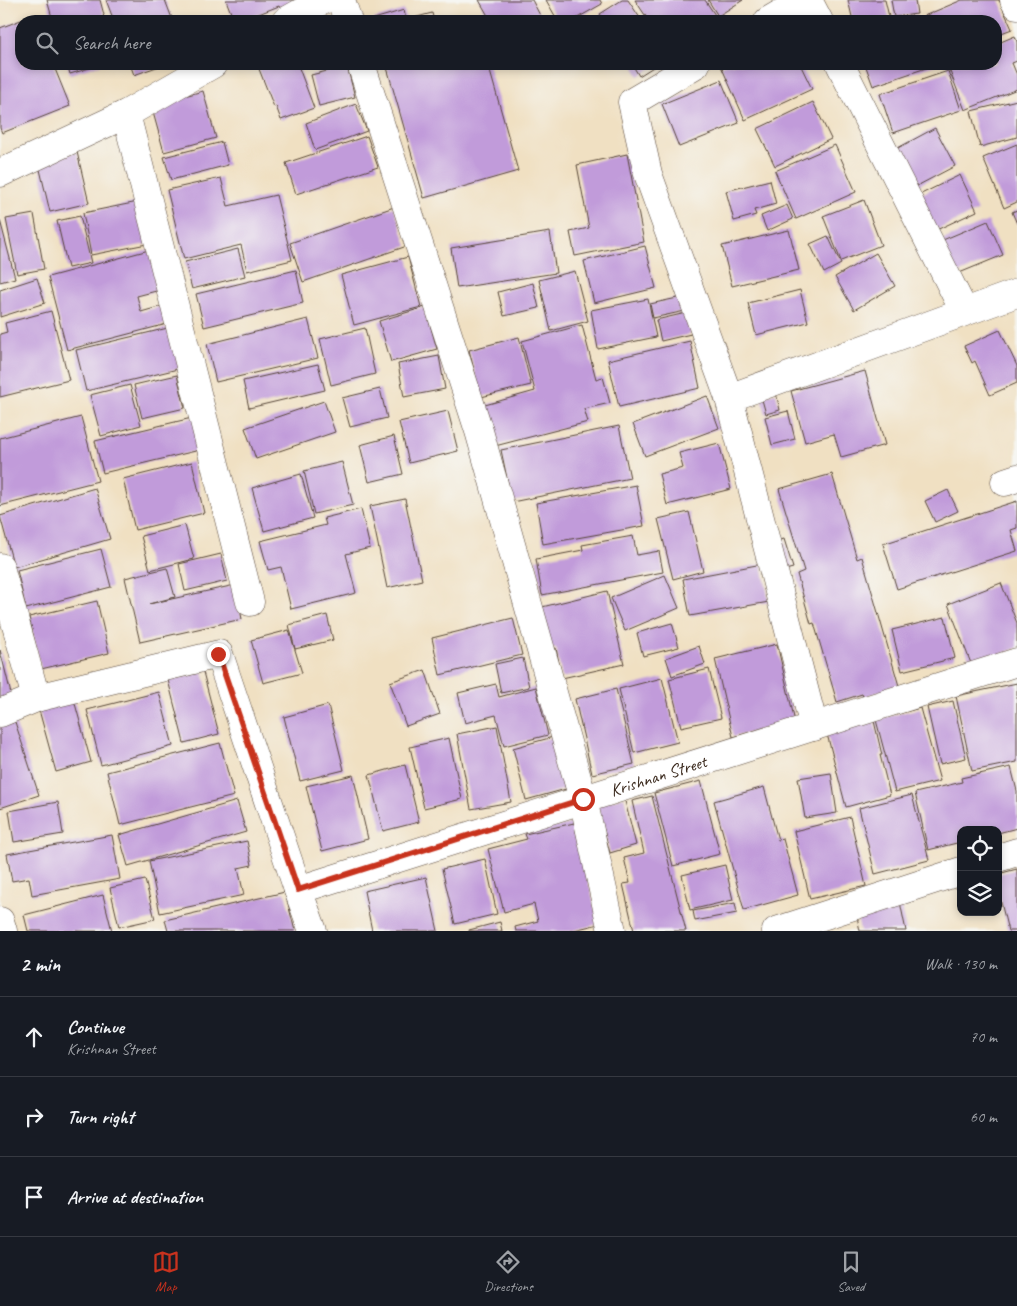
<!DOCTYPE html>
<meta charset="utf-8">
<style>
:root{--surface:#171b24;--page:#20242c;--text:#f1f3f6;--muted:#9ea1a6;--line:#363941;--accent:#c8321e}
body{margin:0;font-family:Caveat,sans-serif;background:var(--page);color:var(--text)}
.controls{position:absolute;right:15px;bottom:15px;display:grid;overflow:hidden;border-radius:10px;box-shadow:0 2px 8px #0003}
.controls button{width:45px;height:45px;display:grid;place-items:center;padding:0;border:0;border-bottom:1px solid var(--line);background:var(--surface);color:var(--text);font:25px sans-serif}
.stop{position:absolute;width:15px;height:15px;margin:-11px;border:4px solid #c8321e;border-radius:50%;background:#fff}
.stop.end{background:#c8321e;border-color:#fff;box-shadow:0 1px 5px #0008}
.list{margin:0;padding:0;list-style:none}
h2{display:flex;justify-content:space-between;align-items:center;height:65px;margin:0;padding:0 20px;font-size:21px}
h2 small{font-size:16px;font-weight:400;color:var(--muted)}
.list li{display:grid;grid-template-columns:32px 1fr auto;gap:15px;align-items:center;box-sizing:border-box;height:80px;padding:0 20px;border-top:1px solid var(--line)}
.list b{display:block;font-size:19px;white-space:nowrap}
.list p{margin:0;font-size:16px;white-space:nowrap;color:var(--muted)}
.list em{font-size:16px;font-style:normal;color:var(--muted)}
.icon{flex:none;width:28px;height:28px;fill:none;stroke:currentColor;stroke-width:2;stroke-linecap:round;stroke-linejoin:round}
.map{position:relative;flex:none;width:1017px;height:931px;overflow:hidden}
.search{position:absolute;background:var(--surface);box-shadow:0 2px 8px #0003;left:15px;right:15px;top:15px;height:55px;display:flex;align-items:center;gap:12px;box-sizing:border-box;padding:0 18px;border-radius:20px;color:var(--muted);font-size:19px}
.sheet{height:305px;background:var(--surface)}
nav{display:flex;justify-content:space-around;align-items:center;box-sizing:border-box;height:70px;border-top:1px solid var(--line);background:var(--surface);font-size:14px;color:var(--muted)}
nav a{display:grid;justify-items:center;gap:2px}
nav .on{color:var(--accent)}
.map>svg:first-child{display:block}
.building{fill:#c19bda}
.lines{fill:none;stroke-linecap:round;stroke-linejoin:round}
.minor-casing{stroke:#564537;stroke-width:29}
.minor{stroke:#fff;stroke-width:28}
.route{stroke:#c8321e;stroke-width:6}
.labels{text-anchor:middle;stroke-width:4.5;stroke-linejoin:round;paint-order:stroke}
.street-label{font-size:18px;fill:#3b2a1e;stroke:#f6f6f2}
</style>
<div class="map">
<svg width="1017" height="931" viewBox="0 0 1017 931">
<rect width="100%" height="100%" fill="#f6f6f2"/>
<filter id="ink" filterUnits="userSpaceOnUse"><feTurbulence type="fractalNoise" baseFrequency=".02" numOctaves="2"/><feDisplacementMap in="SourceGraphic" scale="10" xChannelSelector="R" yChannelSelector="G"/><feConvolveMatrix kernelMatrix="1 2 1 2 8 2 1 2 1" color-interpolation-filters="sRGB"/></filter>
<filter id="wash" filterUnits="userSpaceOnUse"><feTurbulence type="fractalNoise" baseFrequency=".0096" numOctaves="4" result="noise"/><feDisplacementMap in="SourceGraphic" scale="20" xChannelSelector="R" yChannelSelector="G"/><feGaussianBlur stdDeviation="1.12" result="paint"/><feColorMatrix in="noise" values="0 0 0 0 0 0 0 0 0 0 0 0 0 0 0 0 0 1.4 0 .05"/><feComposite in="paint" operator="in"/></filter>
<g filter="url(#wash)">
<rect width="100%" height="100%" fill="#f0e0c2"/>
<g id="blocks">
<g class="building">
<path d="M47,0H100L104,15L103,16L104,21H53Z"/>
<path d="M106,0H165L173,21H114Z"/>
<path d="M226,0H299L280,8L279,6L241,21H234Z"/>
<path d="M479,0H532L543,21H491Z"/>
<path d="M546,0H600L602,4L572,21H558Z"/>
<path d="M622,0H628L642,21H604L600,14Z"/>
<path d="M635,0H705L719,21H649Z"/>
<path d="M708,0H743L718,16Z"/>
<path d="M848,0H885L890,21H853Z"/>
<path d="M891,0H915L917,14L894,17Z"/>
<path d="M962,0H999L1012,29L996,35V21H926L924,16Z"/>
<path d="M404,10L406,20L432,13L434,21H374V19Z"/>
<path d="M34,15L36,21H21V64H53L70,106L2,133L0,128V28Z"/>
<path d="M1015,36L1017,42V61L1012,63L1017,75V89L965,110L947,64H996V44Z"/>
<path d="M67,64H103L70,74Z"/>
<path d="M130,64H165L134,75Z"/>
<path d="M257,64H308L299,68L314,108L281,120L276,106L274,107Z"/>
<path d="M386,64H488L518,171L424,198Z"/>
<path d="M632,64H658L639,76Z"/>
<path d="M725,64H800L812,89L745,120L721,66Z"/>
<path d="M865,64H938L873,86Z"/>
<path d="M347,66L355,97L319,106L311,75Z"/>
<path d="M948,71L961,110L893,133L880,94Z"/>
<path d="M721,80L739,123L679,147L662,104Z"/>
<path d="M203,91L216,138L164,152L151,105Z"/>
<path d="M1017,100V137L980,147L971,111Z"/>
<path d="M813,102L831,139L775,166L757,129Z"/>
<path d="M356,104L367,131L315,150L306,123Z"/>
<path d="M935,128L955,166L915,187L896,149Z"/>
<path d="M367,136L378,167L296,194L286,163Z"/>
<path d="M222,142L228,165L171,180L164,157Z"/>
<path d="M1017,144V202L1004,208L983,158Z"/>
<path d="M835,145L856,192L796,219L775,171Z"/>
<path d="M77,152L89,203L50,212L38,161Z"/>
<path d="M627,154L644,242L575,256L570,232L589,228L577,165Z"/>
<path d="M960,175L977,211L930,233L913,198Z"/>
<path d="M221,178L228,206L276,195L292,260L247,271L241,245L184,259L167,190Z"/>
<path d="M770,180L776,204L754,210L756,215L734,221L726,191Z"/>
<path d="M864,200L881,245L841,261L823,216Z"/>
<path d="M143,201L152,243L91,255L83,213Z"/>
<path d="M787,205L793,219L767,231L761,216Z"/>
<path d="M394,207L407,246L303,282L290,243Z"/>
<path d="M1017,210V224L1012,212Z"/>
<path d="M34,214L44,269L17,274L6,219Z"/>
<path d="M80,216L91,263L68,268L57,221Z"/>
<path d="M0,220L15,278L0,282Z"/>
<path d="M988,221L1003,255L952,276L938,242Z"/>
<path d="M789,230L799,270L732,286L722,246Z"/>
<path d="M550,232L556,273L457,288L451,248Z"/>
<path d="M828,236L841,264L824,273L810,244Z"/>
<path d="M645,246L656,288L594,303L584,261Z"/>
<path d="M238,249L245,276L192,289L185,262Z"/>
<path d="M149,250L160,290L137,296L141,312L162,306L167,324L67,350L48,277Z"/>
<path d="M876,253L895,286L854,310L835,277Z"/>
<path d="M408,257L421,307L354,325L341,275Z"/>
<path d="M296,270L303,303L204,327L196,294Z"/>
<path d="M575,271L588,321L551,331L539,280Z"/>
<path d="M37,278L45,303L0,317V290Z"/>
<path d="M533,283L539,308L504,316L498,292Z"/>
<path d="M800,290L808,322L756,335L748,303Z"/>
<path d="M682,297L685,311L653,318L650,304Z"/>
<path d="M648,299L656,337L598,349L591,310Z"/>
<path d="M425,307L437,349L391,362L379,321Z"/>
<path d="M51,311L69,380L0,397V334L7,332L5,323Z"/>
<path d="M686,313L691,334L661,341L656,320Z"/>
<path d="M308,319L318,358L216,382L207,344Z"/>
<path d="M582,325L596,379L603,377L610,403L584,409L588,422L495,446L485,405L535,391L522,341Z"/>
<path d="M172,327L182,368L86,391L76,350Z"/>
<path d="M365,328L375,374L331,385L320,339Z"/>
<path d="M1000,330L1017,366V383L990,395L975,361L972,363L964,346Z"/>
<path d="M519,337L531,385L481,397L469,350Z"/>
<path d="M690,341L700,388L619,407L608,360Z"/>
<path d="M439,356L445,389L404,397L398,364Z"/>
<path d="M318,364L325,390L249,408L243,381Z"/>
<path d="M865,371L885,445L841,457L834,434L805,442L791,391Z"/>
<path d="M177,375L185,408L142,418L134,385Z"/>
<path d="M130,385L141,425L101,436L90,395Z"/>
<path d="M380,389L387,418L350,427L342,398Z"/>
<path d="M776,393L780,410L766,414L761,396Z"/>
<path d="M707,396L719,428L645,456L633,424Z"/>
<path d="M324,401L335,432L256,459L245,428Z"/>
<path d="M448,411L458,451L409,463L399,422Z"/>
<path d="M788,411L795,439L772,445L765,417Z"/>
<path d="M81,417L98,481L0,506V438Z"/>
<path d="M196,417L204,449L103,473L95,441Z"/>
<path d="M619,426L630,478L512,502L501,450Z"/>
<path d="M394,436L403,474L369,482L360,445Z"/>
<path d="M719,443L731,489L667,505L659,474L683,468L679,453Z"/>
<path d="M192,462L204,513L135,530L123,479Z"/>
<path d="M342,462L353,505L314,514L304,471Z"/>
<path d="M301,474L313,518L264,531L252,488Z"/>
<path d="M832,474L857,559L862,557L899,686L863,697L862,694L837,702L814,623L811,624L797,574L804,571L779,489Z"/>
<path d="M636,485L644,526L543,544L536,503Z"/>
<path d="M95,488L110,539L14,567L0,516Z"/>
<path d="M948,490L958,511L935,522L925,501Z"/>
<path d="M405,499L422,580L387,588L370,506Z"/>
<path d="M1017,501V528L1011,530L1017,551L897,589L883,544Z"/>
<path d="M361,509L370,548L346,554L356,593L291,609L281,567L268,570L260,541L326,525L324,518Z"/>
<path d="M689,512L703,571L673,579L658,519Z"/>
<path d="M185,525L194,559L150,570L141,536Z"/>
<path d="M633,536L637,555L659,551L663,572L542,595L536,559L583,550L582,545Z"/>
<path d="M784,539L793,568L770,574L762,545Z"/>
<path d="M101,549L111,587L26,609L17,570Z"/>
<path d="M221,554L227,581L185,591L179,564Z"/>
<path d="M762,564L769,602L690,616L683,579Z"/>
<path d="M167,568L175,597L149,604L235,585L242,619L140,642L125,578Z"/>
<path d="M665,575L679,608L625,631L611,598Z"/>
<path d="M1001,583L1017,623V648L972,666L948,604Z"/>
<path d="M607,591L624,664L562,678L556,648L547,650L538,608Z"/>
<path d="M97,601L109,653L41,669L29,617Z"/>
<path d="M327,615L333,640L295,649L289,625Z"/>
<path d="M945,617L955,658L902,671L892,630Z"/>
<path d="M513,618L522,655L440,675L432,638Z"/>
<path d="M672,623L679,647L643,656L637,633Z"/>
<path d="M289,630L302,673L263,683L251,640Z"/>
<path d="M777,644L795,722L733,737L715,659Z"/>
<path d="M699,646L705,664L672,676L666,658Z"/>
<path d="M0,650L12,698L0,701Z"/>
<path d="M523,658L529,687L501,693L495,664Z"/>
<path d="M709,669L721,718L681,727L669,679Z"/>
<path d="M425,670L440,714L406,726L390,682Z"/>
<path d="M203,672L219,734L184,743L168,680Z"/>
<path d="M662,678L678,742L634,753L619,689Z"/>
<path d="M1017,683V762L972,771L956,696Z"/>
<path d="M496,684L499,697L536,687L548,735L504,746L496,715L465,723L458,693Z"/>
<path d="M616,689L634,764L592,774L575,699Z"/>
<path d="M159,692L173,746L101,765L87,710Z"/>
<path d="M74,700L91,762L56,772L39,710Z"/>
<path d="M953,701L966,758L940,764L927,707Z"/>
<path d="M328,705L344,770L300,781L284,717Z"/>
<path d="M920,708L940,781L895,792L876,720Z"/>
<path d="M874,721L882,755H880L890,795L846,807L827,734Z"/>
<path d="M15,722L39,795L0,808V727Z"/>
<path d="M497,726L511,802L471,809L457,734Z"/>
<path d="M553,737L566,789L526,800L513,748Z"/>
<path d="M449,738L462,799L424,808L410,747Z"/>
<path d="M220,743L234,796L120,825L107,772Z"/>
<path d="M405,765L419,822L383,831L369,775Z"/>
<path d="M1011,767L1017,791V828L998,833V830H961V842L928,850L915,793L962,782L961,778Z"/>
<path d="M831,773L837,813L805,818L798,778Z"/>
<path d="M353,775L368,839L322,851L306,786Z"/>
<path d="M701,781L720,854L673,866L654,793Z"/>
<path d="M764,787L778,840L783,839L798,895L744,910L714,801Z"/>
<path d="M912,795L929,860L875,874L859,808Z"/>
<path d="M652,796L686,931H634L623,884L630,883L624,858L644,853L632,801Z"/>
<path d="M624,797L636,845L610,853L597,804Z"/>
<path d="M237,801L246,832L128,866L119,835Z"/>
<path d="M58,802L63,834L14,842L9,811Z"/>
<path d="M850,817L866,886L810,899L794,831Z"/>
<path d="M574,823L599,924L570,931H516L515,927L538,921L534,904L504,912L488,849L527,839L525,834Z"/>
<path d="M112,835L120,879L32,895L29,878L12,881L7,854Z"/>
<path d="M247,841L252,865L238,868L244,895L160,913L149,861Z"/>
<path d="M485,859L497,914L455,924L442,869Z"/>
<path d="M725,865L733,900L690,910L682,875Z"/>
<path d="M1017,869V931H1008L998,890V874Z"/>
<path d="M426,877L438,931H372L364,891Z"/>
<path d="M145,880L155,919L119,927L110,888Z"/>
<path d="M285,892L295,931H168L165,920Z"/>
<path d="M103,895L112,931H28L24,915Z"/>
<path d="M900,902L906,931H860L856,912Z"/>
<path d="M735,903L737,913L695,921L693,911Z"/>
<path d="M500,922L502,931H469V930Z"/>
</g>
</g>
</g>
<g filter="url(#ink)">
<use href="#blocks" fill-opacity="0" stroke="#564537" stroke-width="1"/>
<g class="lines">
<g class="minor-casing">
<g id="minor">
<path d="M341,0L348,21"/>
<path d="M808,0L819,21"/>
<path d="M1014,0L1017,5"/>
<path d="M286,21L323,0"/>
<path d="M768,21L804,0"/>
<path d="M361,64L479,431L583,799L612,931"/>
<path d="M696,64L632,102L648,174L729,398L814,727"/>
<path d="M840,64L964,311"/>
<path d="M126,114L250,602"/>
<path d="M0,173L126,114L213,64"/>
<path d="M729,398L1017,293"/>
<path d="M1005,482L1017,478"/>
<path d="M0,567L36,698"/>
<path d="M0,713L36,698L219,654L298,890L313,931"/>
<path d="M998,858L1017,852"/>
<path id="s1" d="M298,890L1017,662"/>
<path d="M0,921L3,931"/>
<path d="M776,931L961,871"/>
</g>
</g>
<use href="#minor" class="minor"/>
</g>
</g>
<g class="lines" filter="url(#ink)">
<path class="route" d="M218,654L298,890L583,799"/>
</g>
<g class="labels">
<g class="street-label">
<text dy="6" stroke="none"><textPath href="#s1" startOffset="378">Krishnan Street</textPath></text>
</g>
</g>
</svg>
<div class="controls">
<button><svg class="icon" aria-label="locate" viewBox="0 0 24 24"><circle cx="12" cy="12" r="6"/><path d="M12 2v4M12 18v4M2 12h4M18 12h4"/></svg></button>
<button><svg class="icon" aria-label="layers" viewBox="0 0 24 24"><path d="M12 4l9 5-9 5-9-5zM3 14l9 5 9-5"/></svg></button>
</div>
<div class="stop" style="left:583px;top:799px"></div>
<div class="stop end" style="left:218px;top:654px"></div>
<div class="search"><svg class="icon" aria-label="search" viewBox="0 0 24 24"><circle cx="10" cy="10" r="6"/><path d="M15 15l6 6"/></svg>Search here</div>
</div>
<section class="sheet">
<h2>2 min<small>Walk · 130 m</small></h2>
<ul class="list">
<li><svg class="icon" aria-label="ahead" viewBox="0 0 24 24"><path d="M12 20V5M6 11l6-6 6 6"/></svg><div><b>Continue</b><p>Krishnan Street</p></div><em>70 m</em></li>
<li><svg class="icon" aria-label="right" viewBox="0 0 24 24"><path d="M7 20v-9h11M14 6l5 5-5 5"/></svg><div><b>Turn right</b></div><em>60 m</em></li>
<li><svg class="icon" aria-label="arrive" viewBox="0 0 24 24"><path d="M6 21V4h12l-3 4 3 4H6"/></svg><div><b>Arrive at destination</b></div></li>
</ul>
</section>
<nav>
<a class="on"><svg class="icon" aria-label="map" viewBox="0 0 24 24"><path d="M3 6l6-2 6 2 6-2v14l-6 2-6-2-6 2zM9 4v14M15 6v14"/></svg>Map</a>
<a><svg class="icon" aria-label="directions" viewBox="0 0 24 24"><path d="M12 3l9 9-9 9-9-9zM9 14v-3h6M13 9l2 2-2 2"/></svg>Directions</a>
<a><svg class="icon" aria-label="saved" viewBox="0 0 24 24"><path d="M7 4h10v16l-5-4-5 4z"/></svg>Saved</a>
</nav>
